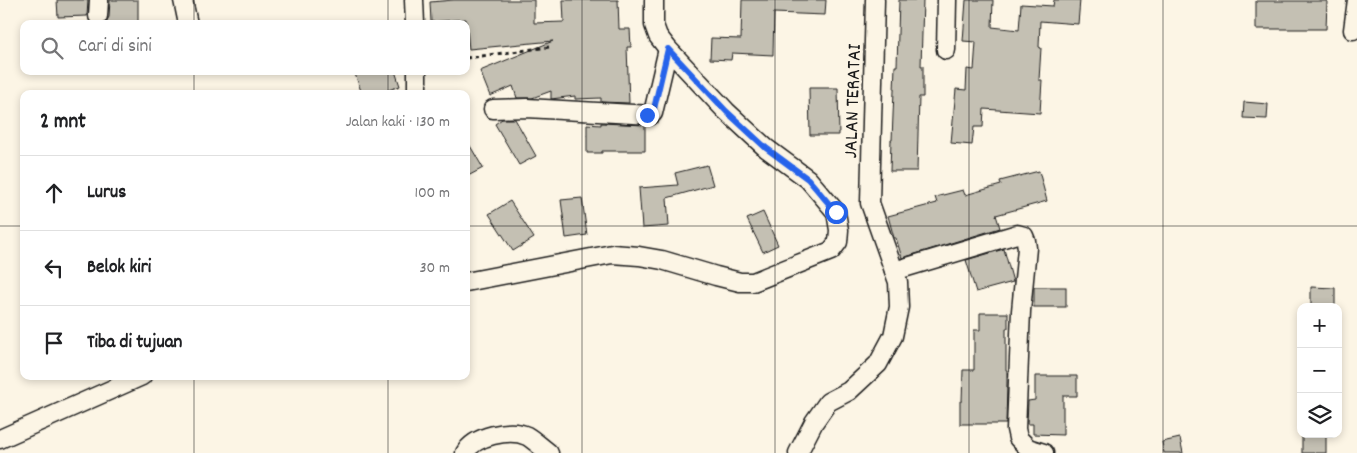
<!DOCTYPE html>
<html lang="id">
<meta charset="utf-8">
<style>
:root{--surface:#fff;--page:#f6f6f6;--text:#202124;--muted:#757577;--line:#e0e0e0}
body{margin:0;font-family:Dekko,sans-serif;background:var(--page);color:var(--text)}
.controls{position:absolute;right:15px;bottom:15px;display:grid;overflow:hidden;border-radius:10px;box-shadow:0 2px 8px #0003}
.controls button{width:45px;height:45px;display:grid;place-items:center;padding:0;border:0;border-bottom:1px solid var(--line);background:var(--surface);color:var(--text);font:25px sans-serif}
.stop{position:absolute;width:15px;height:15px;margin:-11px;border:4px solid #2563eb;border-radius:50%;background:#fff}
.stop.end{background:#2563eb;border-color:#fff;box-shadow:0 1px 5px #0008}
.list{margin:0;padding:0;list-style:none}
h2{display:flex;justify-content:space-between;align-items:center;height:65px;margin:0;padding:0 20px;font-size:21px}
h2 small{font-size:16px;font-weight:400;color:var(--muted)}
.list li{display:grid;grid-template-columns:32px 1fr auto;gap:15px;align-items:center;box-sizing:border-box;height:75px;padding:0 20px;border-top:1px solid var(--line)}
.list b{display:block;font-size:19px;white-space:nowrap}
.list em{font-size:16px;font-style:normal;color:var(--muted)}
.icon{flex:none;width:28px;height:28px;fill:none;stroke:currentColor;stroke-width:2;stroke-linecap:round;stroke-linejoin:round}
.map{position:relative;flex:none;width:1357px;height:453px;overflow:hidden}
.search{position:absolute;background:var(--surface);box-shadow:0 2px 8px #0003;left:20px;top:20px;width:450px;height:55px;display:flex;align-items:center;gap:12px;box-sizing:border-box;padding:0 18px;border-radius:10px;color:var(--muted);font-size:19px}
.panel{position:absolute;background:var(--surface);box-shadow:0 2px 8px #0003;left:20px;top:90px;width:450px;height:290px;border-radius:10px}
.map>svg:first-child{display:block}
.building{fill:#c4c0b3;stroke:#1c1c1c}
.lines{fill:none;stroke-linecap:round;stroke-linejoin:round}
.street-casing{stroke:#1c1c1c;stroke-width:21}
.path{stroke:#1c1c1c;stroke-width:3;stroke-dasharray:4 4;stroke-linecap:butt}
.street{stroke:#fcf5e5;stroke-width:18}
.route{stroke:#2563eb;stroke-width:6}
.grid{fill:none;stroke:#1c1c1c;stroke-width:1;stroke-opacity:0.55}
.labels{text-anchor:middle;stroke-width:5;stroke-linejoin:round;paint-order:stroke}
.street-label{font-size:20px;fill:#1c1c1c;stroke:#fcf5e5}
</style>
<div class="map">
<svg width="1357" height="453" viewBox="0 0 1357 453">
<rect width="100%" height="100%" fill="#fcf5e5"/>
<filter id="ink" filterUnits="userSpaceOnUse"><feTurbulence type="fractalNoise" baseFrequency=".02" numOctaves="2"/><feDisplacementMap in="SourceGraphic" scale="10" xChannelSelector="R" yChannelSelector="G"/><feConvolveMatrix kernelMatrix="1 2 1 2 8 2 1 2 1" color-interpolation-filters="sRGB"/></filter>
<g filter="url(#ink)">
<g class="building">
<path d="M57,0H88L87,16L58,17Z"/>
<path d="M110,0H138V24H105L109,17Z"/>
<path d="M454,0H534V23L564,22L563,0H618L619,29H630L631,47H627L629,103L601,102V98L575,99V96L551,99V91L532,98H517L513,86L490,96L480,71L553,41L469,49L466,19L431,22L430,2Z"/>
<path d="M742,0H826L825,15L774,13L773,55L732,53L731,60L710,59L711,38L741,39Z"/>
<path d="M899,0H923L921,66H923V97H919L917,171H890L891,140H892L895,66H897Z"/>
<path d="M966,0H993L992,27L1019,30L1021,4L1053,6L1054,0H1080L1078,24L1040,21L1039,47L1041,48L1039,80H1042L1040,113L984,109L983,127H974L972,145L951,143L956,89L966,90L967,69L974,70L976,42L963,41Z"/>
<path d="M1256,1H1327L1326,29H1256Z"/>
<path d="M354,71H395L400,86L377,94H362Z"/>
<path d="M809,88H838L839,135H810Z"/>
<path d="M1244,102L1268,104L1267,119L1243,118Z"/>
<path d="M502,119H515L536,156L519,165L495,124Z"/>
<path d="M601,123L645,125V151H602V153H587V124L601,125Z"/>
<path d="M466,139L483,168L466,177Z"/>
<path d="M707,165L713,185L667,198L669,226L642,228L639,188L678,185L675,173Z"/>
<path d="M1039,171L1047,201L996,215L1000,228L902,258L896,238H894L888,216L937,203L935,197L963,190L965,195L1001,185L1000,181Z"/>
<path d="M582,198L587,235L566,238L561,200Z"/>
<path d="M510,201L534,238L513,251L489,214Z"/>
<path d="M763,212L778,245L763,252L747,219Z"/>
<path d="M1004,249L1013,282L976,292L966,260Z"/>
<rect x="1034" y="287" width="32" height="20"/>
<path d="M1311,287L1335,288V307H1311Z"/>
<path d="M980,313H1008V328H1006V370H1007V382L1006,424H960V401H962L963,370H974V330H980Z"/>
<path d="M1035,376H1077V396H1063V435L1033,434V424H1027L1028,401L1035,400Z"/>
<rect x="1302" y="434" width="24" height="19"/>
<path d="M1180,438L1183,453H1164L1162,442Z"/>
</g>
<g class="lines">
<g class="street-casing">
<g id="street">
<path d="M183,0L188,24"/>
<path d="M414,0L415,24"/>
<path d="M98,16L99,0"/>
<path d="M1353,30L1357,0"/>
<path d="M946,50L947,0"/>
<path d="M417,71V94"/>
<path d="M493,109L527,108L651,115L653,113L668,49"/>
<path d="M894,271L1017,234L1024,236L1026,241L1027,248L1021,311L1016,429L1018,438L1028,448L1044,453"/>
<path d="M466,282L612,254L639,256L662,260L716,276L740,282H753L831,251L838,242L839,230L836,212L808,179L766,148L726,111L668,49L658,36L654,25V0"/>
<path d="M0,439L142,376"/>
<path d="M465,453C474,436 510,428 527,436C534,440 542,448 549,453"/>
<path d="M798,453L814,422L828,402L849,391L878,364L893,336L899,307L898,282L870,203L875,0"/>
</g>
</g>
<path class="path" d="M466,58L549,47"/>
<use href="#street" class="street"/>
</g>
</g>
<g class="lines" filter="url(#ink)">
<path class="route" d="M647,115H651L653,113L668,49L726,111L766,148L808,179L836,212"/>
</g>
<path class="grid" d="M194,0V24M388,0V24M582,0V453M775,0V453M969,0V453M1163,0V453M194,71V94M388,71V94M0,226H24M466,226H1357M194,376V453M388,376V453"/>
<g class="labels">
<g class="street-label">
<text transform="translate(851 101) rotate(-88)" y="7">JALAN TERATAI</text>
</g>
</g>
</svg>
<div class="controls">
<button>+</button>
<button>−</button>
<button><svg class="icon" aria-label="layers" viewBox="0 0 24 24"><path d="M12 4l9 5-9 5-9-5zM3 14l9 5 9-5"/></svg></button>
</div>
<div class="stop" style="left:836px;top:212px"></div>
<div class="stop end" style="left:647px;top:115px"></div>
<div class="search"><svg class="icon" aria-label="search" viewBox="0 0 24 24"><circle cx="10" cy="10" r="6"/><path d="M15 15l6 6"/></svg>Cari di sini</div>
<section class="panel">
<h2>2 mnt<small>Jalan kaki · 130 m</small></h2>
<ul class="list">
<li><svg class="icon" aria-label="ahead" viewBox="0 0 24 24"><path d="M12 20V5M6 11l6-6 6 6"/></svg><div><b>Lurus</b></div><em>100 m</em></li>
<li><svg class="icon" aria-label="left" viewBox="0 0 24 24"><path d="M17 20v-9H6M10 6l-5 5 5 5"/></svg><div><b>Belok kiri</b></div><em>30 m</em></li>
<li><svg class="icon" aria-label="arrive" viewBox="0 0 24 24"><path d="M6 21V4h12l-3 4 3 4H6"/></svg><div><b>Tiba di tujuan</b></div></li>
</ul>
</section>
</div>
